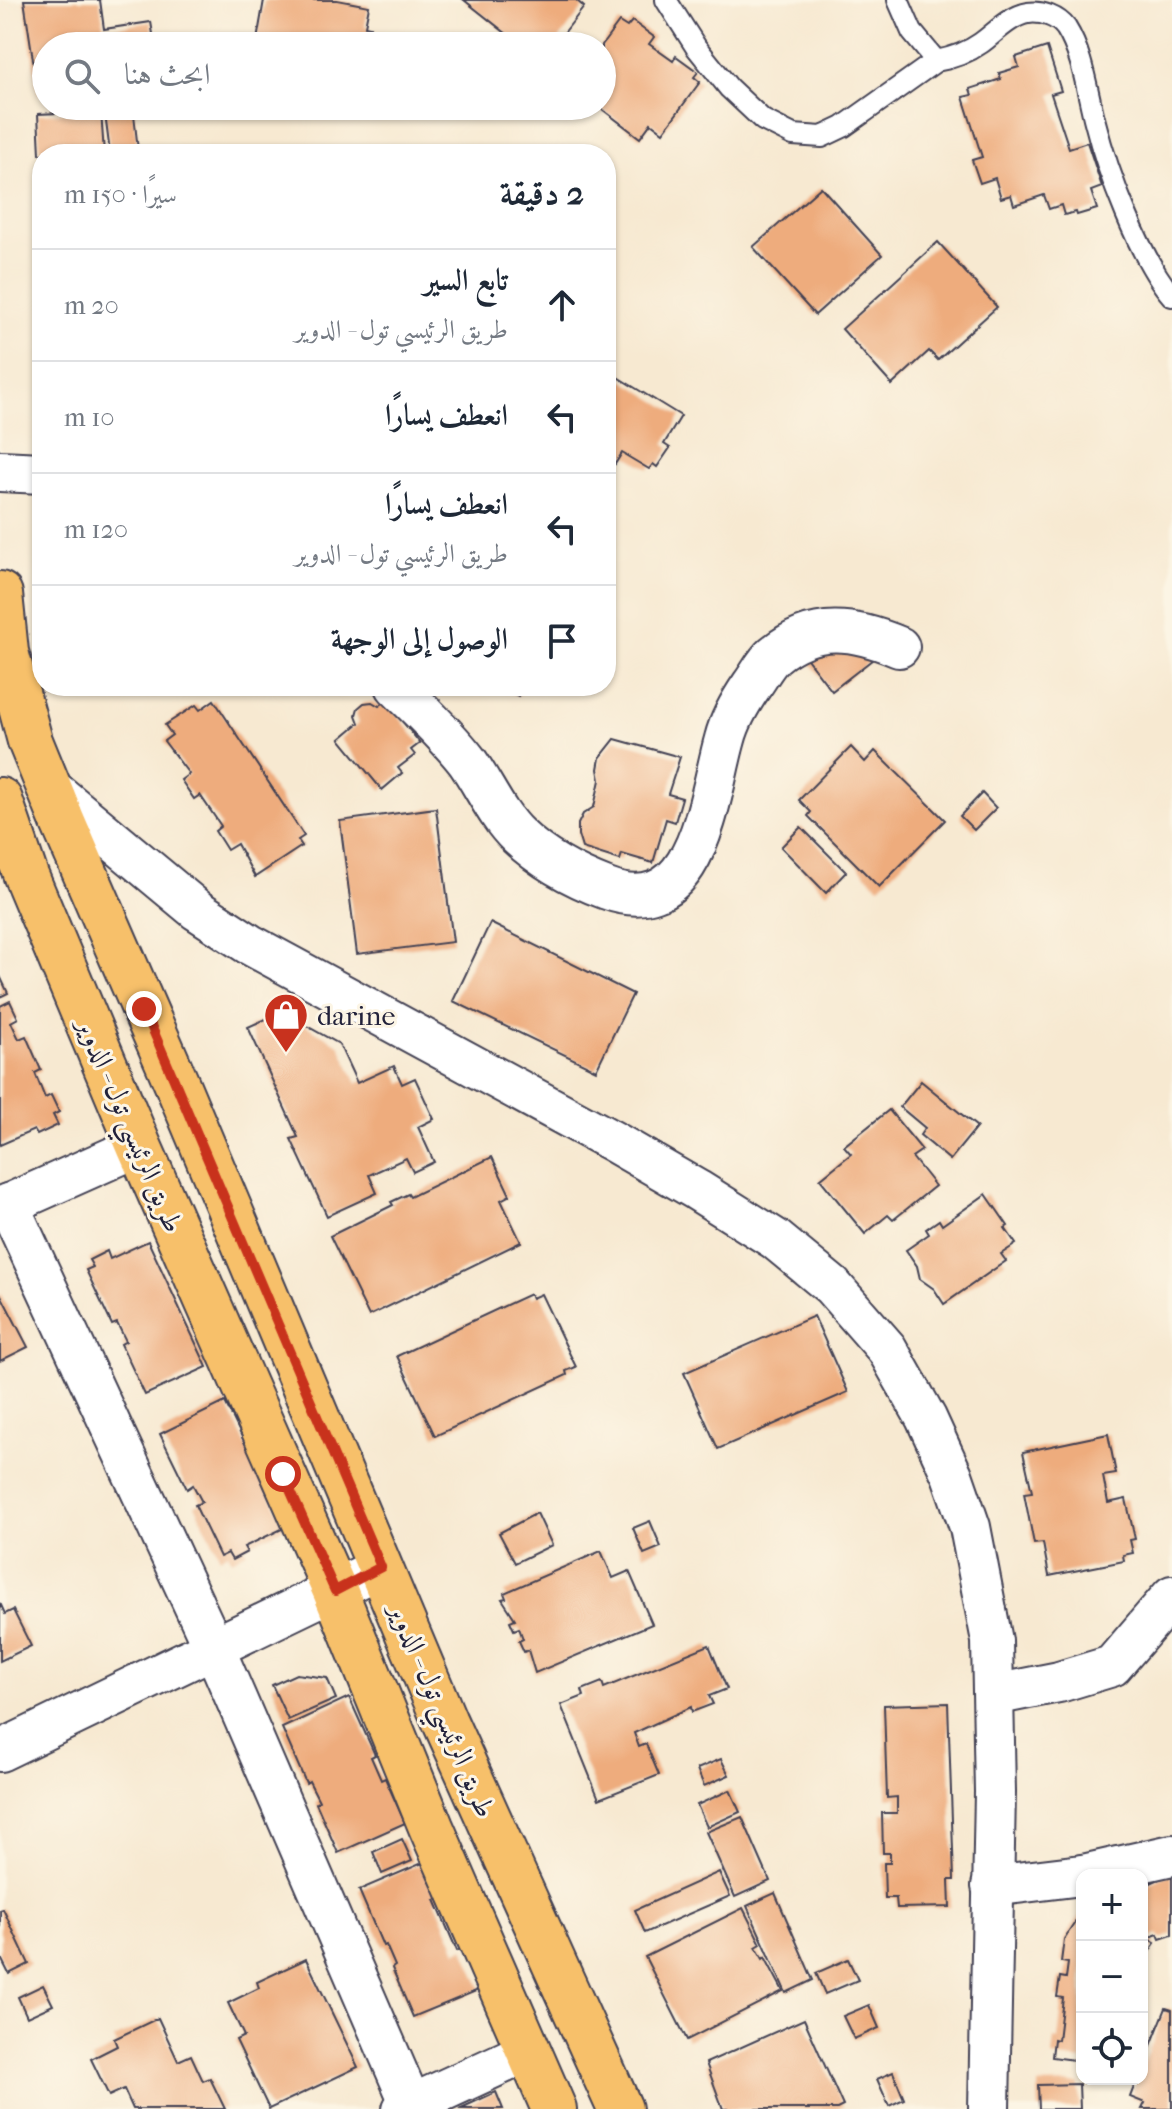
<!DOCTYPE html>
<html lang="ar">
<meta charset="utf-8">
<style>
:root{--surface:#fff;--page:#f2f2f3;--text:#1f2937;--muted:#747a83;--line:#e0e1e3}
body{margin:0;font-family:"IM FELL French Canon",Amiri,serif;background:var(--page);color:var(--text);direction:rtl}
.controls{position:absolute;right:24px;bottom:24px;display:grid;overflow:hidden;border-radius:16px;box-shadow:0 2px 6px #0004}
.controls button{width:72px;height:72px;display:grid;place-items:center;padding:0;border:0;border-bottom:2px solid var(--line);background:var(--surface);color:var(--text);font:40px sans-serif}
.stop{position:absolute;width:24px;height:24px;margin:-18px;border:6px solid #c8321e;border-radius:50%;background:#fff}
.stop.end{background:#c8321e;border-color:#fff;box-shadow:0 2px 8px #0008}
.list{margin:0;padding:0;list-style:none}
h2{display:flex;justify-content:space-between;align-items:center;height:104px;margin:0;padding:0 32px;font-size:34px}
h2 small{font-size:26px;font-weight:400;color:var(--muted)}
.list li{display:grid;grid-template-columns:52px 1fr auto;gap:24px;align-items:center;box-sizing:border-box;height:112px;padding:0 32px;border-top:2px solid var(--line)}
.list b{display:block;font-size:30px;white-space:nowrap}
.list p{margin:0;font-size:26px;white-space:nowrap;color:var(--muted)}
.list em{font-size:26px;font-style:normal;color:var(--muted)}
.icon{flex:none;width:44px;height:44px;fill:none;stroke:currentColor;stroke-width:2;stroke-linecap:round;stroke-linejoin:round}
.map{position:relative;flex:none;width:1172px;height:2109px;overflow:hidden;direction:ltr}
.search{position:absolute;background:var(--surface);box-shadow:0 2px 6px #0004;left:32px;top:32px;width:584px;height:88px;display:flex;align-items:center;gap:20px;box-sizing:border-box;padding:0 28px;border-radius:44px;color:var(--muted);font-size:30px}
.panel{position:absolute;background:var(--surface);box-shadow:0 2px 6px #0004;left:32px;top:144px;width:584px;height:552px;border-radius:32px;direction:rtl}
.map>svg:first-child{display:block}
.building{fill:#eeac7d}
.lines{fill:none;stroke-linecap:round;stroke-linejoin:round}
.service-casing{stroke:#424052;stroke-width:24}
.minor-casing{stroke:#424052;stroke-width:44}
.primary-casing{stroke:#424052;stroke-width:48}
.service{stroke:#fff;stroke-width:20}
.minor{stroke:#fff;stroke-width:40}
.primary{stroke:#f7c06b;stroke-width:44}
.route{stroke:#c8321e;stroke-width:10}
.labels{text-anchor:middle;stroke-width:6;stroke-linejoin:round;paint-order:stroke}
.poi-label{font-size:28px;fill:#22223b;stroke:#fcf5e5;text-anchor:start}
.street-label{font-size:28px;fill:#22223b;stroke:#fcf5e5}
</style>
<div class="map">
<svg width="1172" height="2109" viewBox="0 0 1172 2109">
<rect width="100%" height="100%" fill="#fcf5e5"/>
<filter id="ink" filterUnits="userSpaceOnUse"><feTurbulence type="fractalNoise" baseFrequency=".0125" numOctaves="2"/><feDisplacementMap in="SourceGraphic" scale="16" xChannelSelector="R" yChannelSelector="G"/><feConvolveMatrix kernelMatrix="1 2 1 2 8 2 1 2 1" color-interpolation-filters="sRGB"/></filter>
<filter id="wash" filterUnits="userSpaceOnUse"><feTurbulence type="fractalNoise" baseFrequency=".006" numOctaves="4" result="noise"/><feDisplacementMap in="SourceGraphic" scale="32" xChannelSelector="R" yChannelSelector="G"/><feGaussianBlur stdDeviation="1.8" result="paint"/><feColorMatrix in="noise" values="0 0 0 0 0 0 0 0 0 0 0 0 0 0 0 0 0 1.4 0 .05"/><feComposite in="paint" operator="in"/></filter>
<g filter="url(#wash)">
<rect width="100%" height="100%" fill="#f7e9d1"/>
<g id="blocks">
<g class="building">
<path d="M24,0H100L104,29L151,22L155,46H46V92L38,93Z"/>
<path d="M264,0H337L369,6L365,26L370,27L367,46H256Z"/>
<path d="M464,0H576L584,7L554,46H522Z"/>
<path d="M632,21L654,37L649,44L673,61L676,56L698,72L694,77L700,82L663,132L651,123L640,138L598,106H602V45L619,22L627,27Z"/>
<path d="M1047,47L1061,91L1051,94L1069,148L1087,142L1102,187L1091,191L1097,209L1077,215L1076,212L1064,215L1061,205L1049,209L1044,195L1014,205L1011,195L1001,198L995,178L980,183L972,160L982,157L963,97L972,95L970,89L1001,79L999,73L1019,67L1016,57Z"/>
<path d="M104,106H133L138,150L110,153Z"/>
<path d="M101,111L104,154H40L38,114Z"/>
<path d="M821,187L882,255L815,315L753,247Z"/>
<path d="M938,242L997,307L938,360L929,351L892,385L842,329Z"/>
<path d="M606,370L681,416L664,444L670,448L657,467L653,464L649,469L622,453L615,464L606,458Z"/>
<path d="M822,641L877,656L832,691L801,651Z"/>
<path d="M500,686H524L518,696Z"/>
<path d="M214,700L304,836L298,840L302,846L255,877L237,844L227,850L215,831L221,826L200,795L194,799L181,780L189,774L164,741L172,735L165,725L196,705L200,710Z"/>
<path d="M386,701L420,743L411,750L415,755L398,768L402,773L382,790L340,739L359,723L356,715L358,708L364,703L372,702L379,706Z"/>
<path d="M615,739L680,757L668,794L682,798L675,822L666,819L653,863L622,854L620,860L582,848L578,835V824L583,814L594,807L600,780L598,769L600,758Z"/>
<path d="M851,747L865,762L875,751L945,820L879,887L808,816L811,812L799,800Z"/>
<path d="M982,793L996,808L974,830L960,816Z"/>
<path d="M436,808L453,942L357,954L340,821Z"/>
<path d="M801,827L846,872L826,893L781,847Z"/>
<path d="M490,923L633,994L596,1070L453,1001Z"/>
<path d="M0,976L8,993L0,997Z"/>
<path d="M10,1001L18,1018L11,1022L19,1039L26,1036L41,1070L35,1073L45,1098L51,1095L59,1112L53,1115L58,1125L37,1135L34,1130L0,1145V1006Z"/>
<path d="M286,1010L289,1016L339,1044L357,1083L394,1066L402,1084L415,1078L434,1119L418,1127L434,1162L413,1172L406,1158L369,1175L377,1193L327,1216L291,1139L298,1137L248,1027Z"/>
<path d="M921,1081L977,1127L950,1160L920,1135L925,1128L900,1107Z"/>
<path d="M889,1110L922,1150L912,1157L935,1186L893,1220L888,1215L865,1234L820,1179L851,1154L844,1146Z"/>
<path d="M492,1157L510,1195L501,1200L521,1242L369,1316L330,1236L393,1205L391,1202L408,1194L410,1197Z"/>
<path d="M986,1194L1008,1226L1005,1228L1016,1244L1001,1254L1006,1261L944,1304L934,1289L920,1279L917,1266L906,1250L929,1234L926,1229L939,1220L942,1225Z"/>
<path d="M148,1241L207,1367L145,1395L121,1344L126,1341L117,1323L112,1325L86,1270L93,1267L89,1260L107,1251L110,1259Z"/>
<path d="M0,1293L28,1347L0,1361Z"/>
<path d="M530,1294L532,1298L541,1294L576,1367L566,1371L567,1375L435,1436L397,1356Z"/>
<path d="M814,1316L848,1392L718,1449L684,1373Z"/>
<path d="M225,1402L286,1527L244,1547L247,1552L232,1560L228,1553L220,1557L195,1505L202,1502L193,1485L187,1489L160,1434Z"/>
<path d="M1108,1434L1116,1474L1103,1476L1108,1503L1126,1499L1135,1539L1130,1540L1133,1553L1123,1555L1124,1561L1049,1576L1043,1543L1034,1544L1024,1493L1032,1492L1023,1452Z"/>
<path d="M537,1513L552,1545L515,1563L499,1533Z"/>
<path d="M650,1521L661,1547L644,1554L633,1528Z"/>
<path d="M601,1551L613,1578L629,1571L652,1624L535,1673L528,1650L524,1652L519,1641L523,1639L519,1628L514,1630L510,1621L515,1619L502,1599L506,1598L504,1593Z"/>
<path d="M0,1603L5,1614L13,1610L31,1646L0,1661Z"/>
<path d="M709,1645L727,1689L709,1696L713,1704L692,1712L691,1707L634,1733L639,1747L646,1744L659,1775L599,1799L561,1705L584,1696L582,1690L602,1682L604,1688Z"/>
<path d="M296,1674L327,1678L336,1699L288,1720L272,1685Z"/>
<path d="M349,1697L375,1755L371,1757L381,1780L385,1778L405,1823L338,1853L316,1803L319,1801L309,1781L306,1783L282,1728Z"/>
<path d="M948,1703L954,1880H949L950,1907L897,1908L896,1898H885L884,1863H890V1853H883L882,1813H897V1797L887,1798L884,1705Z"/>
<path d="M721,1759L729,1775L704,1786L697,1769Z"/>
<path d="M730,1790L740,1812L707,1827L697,1805Z"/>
<path d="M742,1817L770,1881L735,1897L706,1832Z"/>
<path d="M402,1839L412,1861L382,1874L373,1852Z"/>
<path d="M427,1861L442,1897L435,1900L457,1951L464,1948L481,1989L413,2017L392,1968L395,1966L386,1945L383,1946L359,1890Z"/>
<path d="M719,1872L730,1896L645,1933L635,1910Z"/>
<path d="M1172,1873V1935L1160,1939L1158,1934L1147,1938L1155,1943L1142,1962V1887Z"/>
<path d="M775,1893L813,1980L786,1993L747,1906Z"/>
<path d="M743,1908L761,1944L756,1947L763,1959L765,1957L783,1991L687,2040L645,1957Z"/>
<path d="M3,1909L29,1964L9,1974L0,1956V1910Z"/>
<path d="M1082,1912V2061L1052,2057L1054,2039L1058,2040L1063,1998L1057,1997L1060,1977L1066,1978L1068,1963L1061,1962L1064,1939Z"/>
<path d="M306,1959L358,2067L269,2109L236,2040L244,2036L228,2003L259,1988L257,1982Z"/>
<path d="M848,1959L858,1980L825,1994L816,1973Z"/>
<path d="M43,1985L53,2005L27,2017L18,1997Z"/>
<path d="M869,2005L879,2028L854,2039L843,2016Z"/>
<path d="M1166,2008L1172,2010V2109H1142L1145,2103L1130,2097L1137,2079H1142V2068Z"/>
<path d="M158,2018L178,2061L191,2055L203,2081L210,2078L225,2109H133L124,2089L109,2096L91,2059L117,2046L114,2039Z"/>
<path d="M804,2019L843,2106L837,2109H723L706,2063Z"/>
<path d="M893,2072L904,2099L889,2106L877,2079Z"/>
<path d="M1079,2084L1080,2109H1039L1038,2085Z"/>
<path d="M496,2092L503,2109H459Z"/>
</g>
</g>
</g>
<g filter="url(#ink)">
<use href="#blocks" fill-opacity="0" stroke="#424052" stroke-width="2"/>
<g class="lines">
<g class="service-casing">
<g id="service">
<path d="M666,0L696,47L729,88L763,120L793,135L822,137L843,127L936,61"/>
<path d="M898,0L912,32L936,61C953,58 967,53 981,43C995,33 1010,16 1028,13C1042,11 1058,17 1066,28C1083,55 1087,92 1095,122C1107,171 1140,259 1172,296"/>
</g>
</g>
<g class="minor-casing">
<g id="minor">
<path d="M0,471L42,473"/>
<path d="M396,686C420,710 446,734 467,761C484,785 497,816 518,836C543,860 575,877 607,889C699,923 708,798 725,739C730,719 741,701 752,685C759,676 765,663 774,655C814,622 854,628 899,647"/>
<path d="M49,787L197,910L249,944L614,1142L697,1190L775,1239L832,1286L887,1349L926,1418L952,1475L970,1527L992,1641L995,1792L989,2109"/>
<path d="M8,1204L214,1648L413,2109"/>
<path d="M0,1208L139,1146"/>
<path d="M994,1695L1059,1682L1112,1666L1172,1596"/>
<path d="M0,1751L381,1567"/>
<path d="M1083,1875L1172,1855"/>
<path d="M992,1886L1082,1875"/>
<path d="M403,2109L529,2051"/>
</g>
</g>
<g class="primary-casing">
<g id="primary">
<path d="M0,594L6,652L30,741L63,822L179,1089L445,1722L620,2109"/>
<path d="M0,800L26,876L139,1146L335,1591L431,1827L554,2109"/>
</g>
</g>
<use href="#service" class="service"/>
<use href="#minor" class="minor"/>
<use href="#primary" class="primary"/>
</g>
</g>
<g class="lines" filter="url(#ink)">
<path class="route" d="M144,1009L381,1567L335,1591L283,1474"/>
</g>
<defs>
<g id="shop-pin" transform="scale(2.3)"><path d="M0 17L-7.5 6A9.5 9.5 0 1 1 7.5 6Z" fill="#c8321e" stroke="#fcf5e5"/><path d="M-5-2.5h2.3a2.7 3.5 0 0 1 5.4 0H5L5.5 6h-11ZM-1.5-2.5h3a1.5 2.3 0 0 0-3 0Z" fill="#fff"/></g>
</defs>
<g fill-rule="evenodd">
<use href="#shop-pin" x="286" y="1015"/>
</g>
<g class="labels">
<g class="poi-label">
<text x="317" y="1025">darine</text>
</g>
<g class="street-label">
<text transform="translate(131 1125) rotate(67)" y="10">طريق الرئيسي تول - الدوير</text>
<text transform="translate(443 1710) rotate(67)" y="10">طريق الرئيسي تول - الدوير</text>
</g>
</g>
</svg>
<div class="controls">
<button>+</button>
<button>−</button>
<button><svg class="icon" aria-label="locate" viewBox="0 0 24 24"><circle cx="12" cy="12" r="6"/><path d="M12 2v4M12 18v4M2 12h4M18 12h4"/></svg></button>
</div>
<div class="stop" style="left:283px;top:1474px"></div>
<div class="stop end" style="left:144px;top:1009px"></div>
<div class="search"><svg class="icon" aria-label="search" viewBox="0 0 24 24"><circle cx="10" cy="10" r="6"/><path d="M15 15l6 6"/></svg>ابحث هنا</div>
<section class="panel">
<h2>2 دقيقة<small>سيرًا · 150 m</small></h2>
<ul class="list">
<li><svg class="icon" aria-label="ahead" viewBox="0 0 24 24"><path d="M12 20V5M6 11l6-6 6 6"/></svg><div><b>تابع السير</b><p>طريق الرئيسي تول - الدوير</p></div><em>20 m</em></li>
<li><svg class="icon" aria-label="left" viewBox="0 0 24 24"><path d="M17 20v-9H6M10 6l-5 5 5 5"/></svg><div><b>انعطف يسارًا</b></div><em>10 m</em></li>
<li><svg class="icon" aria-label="left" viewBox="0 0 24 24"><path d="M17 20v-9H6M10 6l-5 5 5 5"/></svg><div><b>انعطف يسارًا</b><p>طريق الرئيسي تول - الدوير</p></div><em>120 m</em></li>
<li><svg class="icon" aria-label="arrive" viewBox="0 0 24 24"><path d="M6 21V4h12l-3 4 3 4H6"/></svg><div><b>الوصول إلى الوجهة</b></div></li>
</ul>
</section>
</div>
